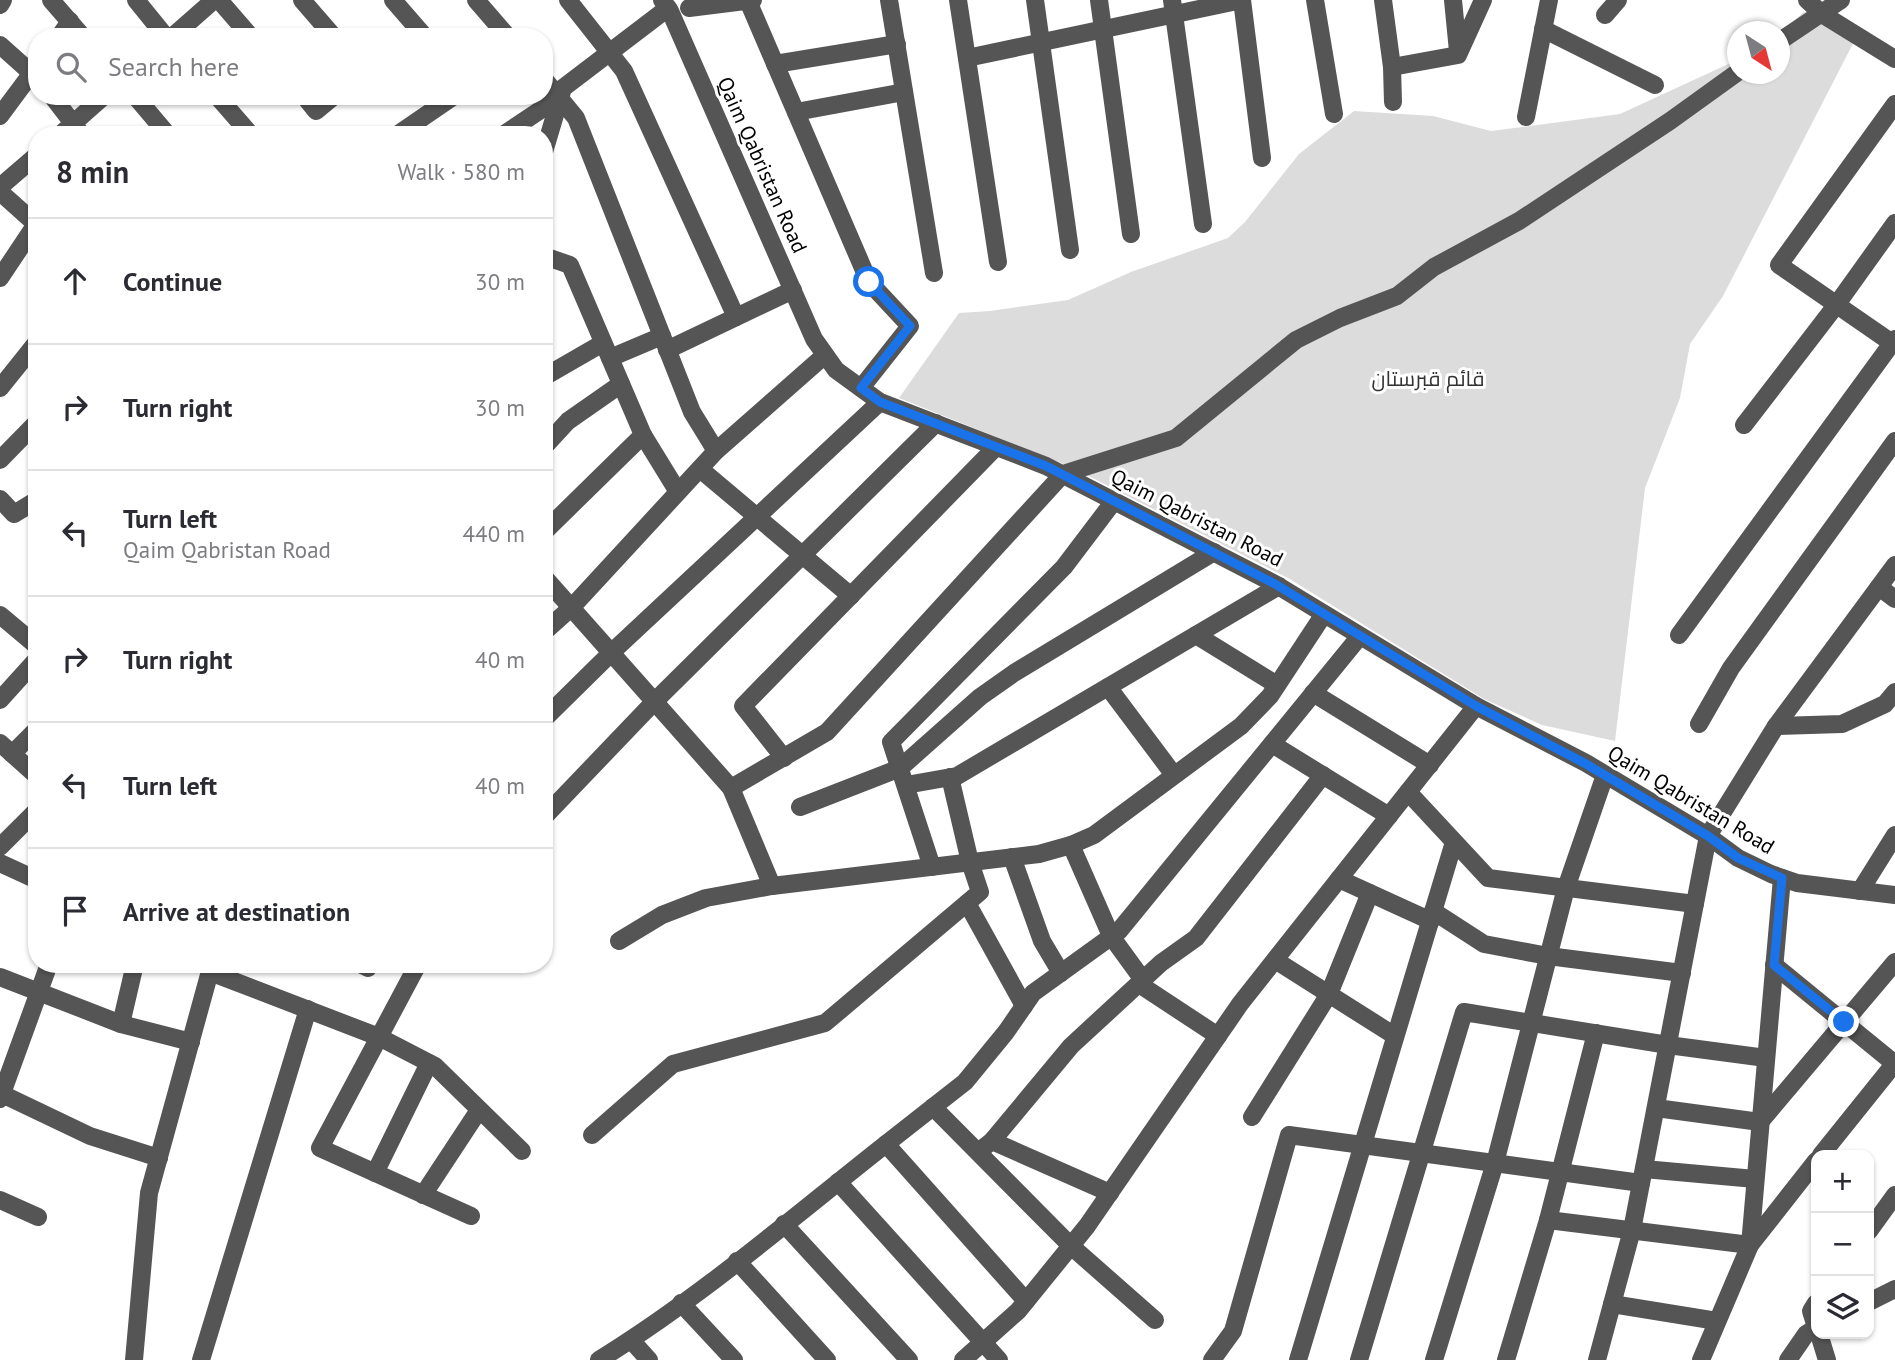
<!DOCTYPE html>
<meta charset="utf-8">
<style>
:root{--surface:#fff;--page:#f2f2f3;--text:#2b2b33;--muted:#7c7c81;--line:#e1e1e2}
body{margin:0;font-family:"PT Sans",Cairo,sans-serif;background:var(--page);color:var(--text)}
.controls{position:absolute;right:21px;bottom:21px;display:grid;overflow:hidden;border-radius:14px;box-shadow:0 2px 5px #0004}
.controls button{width:63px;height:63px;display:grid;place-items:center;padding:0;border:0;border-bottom:2px solid var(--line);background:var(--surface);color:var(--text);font:35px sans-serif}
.compass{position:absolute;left:1727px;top:21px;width:63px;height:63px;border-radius:50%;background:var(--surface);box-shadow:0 2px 5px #0004;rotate:144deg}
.stop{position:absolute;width:21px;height:21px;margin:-16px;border:5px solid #1a73e8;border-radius:50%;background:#fff}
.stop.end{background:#1a73e8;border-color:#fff;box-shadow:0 2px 7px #0008}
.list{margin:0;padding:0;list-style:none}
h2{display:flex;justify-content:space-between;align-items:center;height:91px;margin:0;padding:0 28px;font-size:30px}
h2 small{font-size:23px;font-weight:400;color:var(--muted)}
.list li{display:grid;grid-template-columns:46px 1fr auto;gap:21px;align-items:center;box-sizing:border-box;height:126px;padding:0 28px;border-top:2px solid var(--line)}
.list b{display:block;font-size:26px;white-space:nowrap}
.list p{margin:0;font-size:23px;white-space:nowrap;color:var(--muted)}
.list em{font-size:23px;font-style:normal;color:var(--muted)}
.icon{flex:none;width:38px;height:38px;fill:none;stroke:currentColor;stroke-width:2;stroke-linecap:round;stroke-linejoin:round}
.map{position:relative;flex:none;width:1895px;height:1360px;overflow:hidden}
.search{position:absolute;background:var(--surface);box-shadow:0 2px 5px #0004;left:28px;top:28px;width:525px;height:77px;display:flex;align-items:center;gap:18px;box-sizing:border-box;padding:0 24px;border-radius:28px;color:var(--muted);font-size:26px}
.panel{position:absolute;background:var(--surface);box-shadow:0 2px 5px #0004;left:28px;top:126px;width:525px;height:847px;border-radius:28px}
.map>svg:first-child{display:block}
.green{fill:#dcdcdc}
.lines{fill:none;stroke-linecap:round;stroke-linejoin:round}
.minor{stroke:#555;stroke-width:18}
.route{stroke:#1a73e8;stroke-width:9}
.labels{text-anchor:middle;stroke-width:6;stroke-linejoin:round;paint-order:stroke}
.street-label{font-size:21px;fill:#000;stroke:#fff}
.park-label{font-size:21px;fill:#333;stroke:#fff}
</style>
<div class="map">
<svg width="1895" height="1360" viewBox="0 0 1895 1360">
<rect width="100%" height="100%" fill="#fff"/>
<path class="green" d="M1804,12L1821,14L1861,28L1723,296L1690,344L1680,398L1645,488L1615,741L1542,725L1484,699L1288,578L1071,467L899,398L959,313L990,311L1068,300L1131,272L1228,238L1245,222L1299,154L1354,111L1433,116L1491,131L1620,114L1737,60L1738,74H1780V32Z"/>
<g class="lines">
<g class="minor">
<path d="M51,0L83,37"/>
<path d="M136,0L166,37"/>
<path d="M219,0L251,37"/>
<path d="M302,0L334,37"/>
<path d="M393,0L425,37"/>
<path d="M476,0L508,37"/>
<path d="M568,0L624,71L736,317"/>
<path d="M662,0L670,11L814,339L836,370L880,402L1046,466L1275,584L1476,706L1586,763L1708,836L1738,858L1771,874L1797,883L1895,895"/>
<path d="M889,0L934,273"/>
<path d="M958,0L998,262"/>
<path d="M1035,0L1070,250"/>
<path d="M1099,0L1131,234"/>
<path d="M1172,0L1203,224"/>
<path d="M1242,0L1262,158"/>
<path d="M1315,0L1334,114"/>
<path d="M1383,0L1392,67L1393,102"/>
<path d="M1453,0L1458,51"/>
<path d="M1807,0L1822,14L1895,59"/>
<path d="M748,1L869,282L910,326L861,388"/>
<path d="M0,5L3,0"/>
<path d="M689,8L753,0"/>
<path d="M1605,15L1618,0"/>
<path d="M1543,29L1655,85"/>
<path d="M59,37L70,21"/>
<path d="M172,37L214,0"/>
<path d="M1780,41L1841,0"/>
<path d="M0,45L37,78"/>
<path d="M967,58L1242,0"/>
<path d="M775,64L897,44"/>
<path d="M1392,67L1458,55L1483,0"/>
<path d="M544,79L576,118L692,412L716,451"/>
<path d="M52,96L82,135"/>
<path d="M135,96L168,135"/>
<path d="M217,96L251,135"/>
<path d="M304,96L316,111L334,96"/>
<path d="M1895,104L1779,265L1895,345"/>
<path d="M796,112L904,92"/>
<path d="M0,116L37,66"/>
<path d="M1526,117L1549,0"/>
<path d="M60,135L104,96"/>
<path d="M397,135L454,96"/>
<path d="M503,135L560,97"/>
<path d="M544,152L563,88L668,8"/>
<path d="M0,187L37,155"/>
<path d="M0,192L37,225"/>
<path d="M544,256L570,265L643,435L678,492"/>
<path d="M0,278L36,224"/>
<path d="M667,350L793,290"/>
<path d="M610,358L662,336"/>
<path d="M544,377L603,343"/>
<path d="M0,388L37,342"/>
<path d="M1744,425L1837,304L1895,223"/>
<path d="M544,447L568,421L621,384"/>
<path d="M0,460L37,422"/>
<path d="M700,469L851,596"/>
<path d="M0,499L14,514L37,500"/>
<path d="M544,532L643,435"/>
<path d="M544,577L731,788L772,886"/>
<path d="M1879,587L1895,599"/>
<path d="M0,615L37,646"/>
<path d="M544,632L572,607L716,451L825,355"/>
<path d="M1196,635L1277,685"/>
<path d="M1679,635L1895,339"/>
<path d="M1108,687L1174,775"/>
<path d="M1313,693L1430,765"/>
<path d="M0,700L37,659"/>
<path d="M544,719L612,652L880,402"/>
<path d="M1699,724L1731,668L1895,441"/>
<path d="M1776,726L1842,724L1885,704L1895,692"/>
<path d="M0,743L37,776"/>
<path d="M1272,744L1389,816"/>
<path d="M12,754L37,729"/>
<path d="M784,758L743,706L996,447"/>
<path d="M906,785L957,776L1279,586"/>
<path d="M731,788L827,732L1063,474L1176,438L1296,340L1340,318L1397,296L1434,267L1519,221L1670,121L1738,72"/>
<path d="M1408,792L1488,878L1695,904"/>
<path d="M800,807L900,768L980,697L1014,673L1214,552"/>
<path d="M544,817L655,701L936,423"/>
<path d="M1071,845L1111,936L1143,980"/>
<path d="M0,847L37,810"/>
<path d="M1012,857L1042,941L1061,973"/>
<path d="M0,863L37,880"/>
<path d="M932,867L891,742L1064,567L1114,501"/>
<path d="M1339,879L1431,921"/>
<path d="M1860,891L1895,835"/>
<path d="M967,903L1024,1006"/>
<path d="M1433,911L1484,944L1548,956L1682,973"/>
<path d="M619,941L662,915L706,898L772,886L1039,854L1071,845L1094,835L1241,726L1270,696L1324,614"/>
<path d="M1275,960L1395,1036"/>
<path d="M360,964L368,968"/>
<path d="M418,964L320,1148L471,1216"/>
<path d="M1774,965L1895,1064"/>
<path d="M210,972L379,1037L435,1066L522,1151"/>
<path d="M0,977L121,1024L191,1042"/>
<path d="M1139,984L1218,1036"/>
<path d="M121,1024L135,964"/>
<path d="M0,1093L90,1136L159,1158"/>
<path d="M0,1099L49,964"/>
<path d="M933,1107L1071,1246L1155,1320"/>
<path d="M1656,1108L1760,1122L1895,962"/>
<path d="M1252,1117L1329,994L1370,893"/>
<path d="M592,1135L673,1064L825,1023L980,892L970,862L950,777"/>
<path d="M992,1141L1071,1046L1161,963L1196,938L1323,775"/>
<path d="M983,1148L992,1141L1110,1193"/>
<path d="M1821,1155L1895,1063"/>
<path d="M1644,1169L1755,1179"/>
<path d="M375,1173L429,1063"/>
<path d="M838,1182L999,1360"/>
<path d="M423,1195L479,1110"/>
<path d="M0,1200L38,1217"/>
<path d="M1548,1220L1750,1245L1816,1161"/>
<path d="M784,1224L909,1360"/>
<path d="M1869,1231L1895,1195"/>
<path d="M737,1261L827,1360"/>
<path d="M1026,1301L886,1144L965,1082L1006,1032L1033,993L1119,931L1360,636"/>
<path d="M1869,1302L1895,1289"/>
<path d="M681,1303L734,1360"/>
<path d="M1816,1303L1811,1311L1816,1327"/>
<path d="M1612,1304L1717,1321"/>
<path d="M1819,1334L1827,1360"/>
<path d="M631,1340L649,1360"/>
<path d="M134,1360L149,1193L212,964"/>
<path d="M201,1360L308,1009"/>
<path d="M599,1360C701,1297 792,1218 886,1144"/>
<path d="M963,1360L1018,1311L1087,1226L1240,1004L1476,706"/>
<path d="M1212,1360L1233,1331L1289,1135L1641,1183"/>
<path d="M1298,1360L1454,842"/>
<path d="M1359,1360L1464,1012L1668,1045L1766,1058"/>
<path d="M1434,1360L1495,1163L1566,888L1605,775"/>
<path d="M1506,1360L1548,1220L1596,1033"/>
<path d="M1597,1360L1632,1230L1708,836L1776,726L1895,565"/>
<path d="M1701,1360L1750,1245L1782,878"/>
<path d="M1788,1360L1806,1334L1816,1328"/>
</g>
</g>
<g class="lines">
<path class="route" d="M869,282L910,326L861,388L880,402L1046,466L1275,584L1476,706L1586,764L1708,836L1738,858L1782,878L1774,965L1844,1022"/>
</g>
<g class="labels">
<g class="street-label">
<text transform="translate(762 165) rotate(66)" y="7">Qaim Qabristan Road</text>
<text transform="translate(1197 518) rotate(27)" y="7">Qaim Qabristan Road</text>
<text transform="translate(1691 800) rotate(31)" y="7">Qaim Qabristan Road</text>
</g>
<g class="park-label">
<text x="1428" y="386">قائم قبرستان</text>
</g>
</g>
</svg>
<div class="controls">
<button>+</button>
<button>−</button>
<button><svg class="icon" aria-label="layers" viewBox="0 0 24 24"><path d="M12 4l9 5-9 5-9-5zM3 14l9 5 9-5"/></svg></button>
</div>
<svg class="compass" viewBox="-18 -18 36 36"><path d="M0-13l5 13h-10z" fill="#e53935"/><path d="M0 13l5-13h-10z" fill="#7c7c81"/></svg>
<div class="stop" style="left:869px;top:282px"></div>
<div class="stop end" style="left:1844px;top:1022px"></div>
<div class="search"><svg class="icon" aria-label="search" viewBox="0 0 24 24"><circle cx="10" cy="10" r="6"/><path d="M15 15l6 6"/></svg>Search here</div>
<section class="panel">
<h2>8 min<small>Walk · 580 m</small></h2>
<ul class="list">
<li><svg class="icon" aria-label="ahead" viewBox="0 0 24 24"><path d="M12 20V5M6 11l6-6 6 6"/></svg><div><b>Continue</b></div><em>30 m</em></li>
<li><svg class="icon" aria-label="right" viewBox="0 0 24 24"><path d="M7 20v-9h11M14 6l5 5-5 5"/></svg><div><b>Turn right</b></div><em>30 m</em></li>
<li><svg class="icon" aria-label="left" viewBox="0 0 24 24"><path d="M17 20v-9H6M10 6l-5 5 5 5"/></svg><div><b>Turn left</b><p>Qaim Qabristan Road</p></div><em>440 m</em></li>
<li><svg class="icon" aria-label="right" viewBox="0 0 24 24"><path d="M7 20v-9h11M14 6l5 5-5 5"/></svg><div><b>Turn right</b></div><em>40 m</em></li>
<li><svg class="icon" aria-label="left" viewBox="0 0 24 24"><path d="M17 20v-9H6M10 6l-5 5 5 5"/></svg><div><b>Turn left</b></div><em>40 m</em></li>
<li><svg class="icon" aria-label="arrive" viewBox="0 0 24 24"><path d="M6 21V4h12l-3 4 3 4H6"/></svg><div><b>Arrive at destination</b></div></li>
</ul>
</section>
</div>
